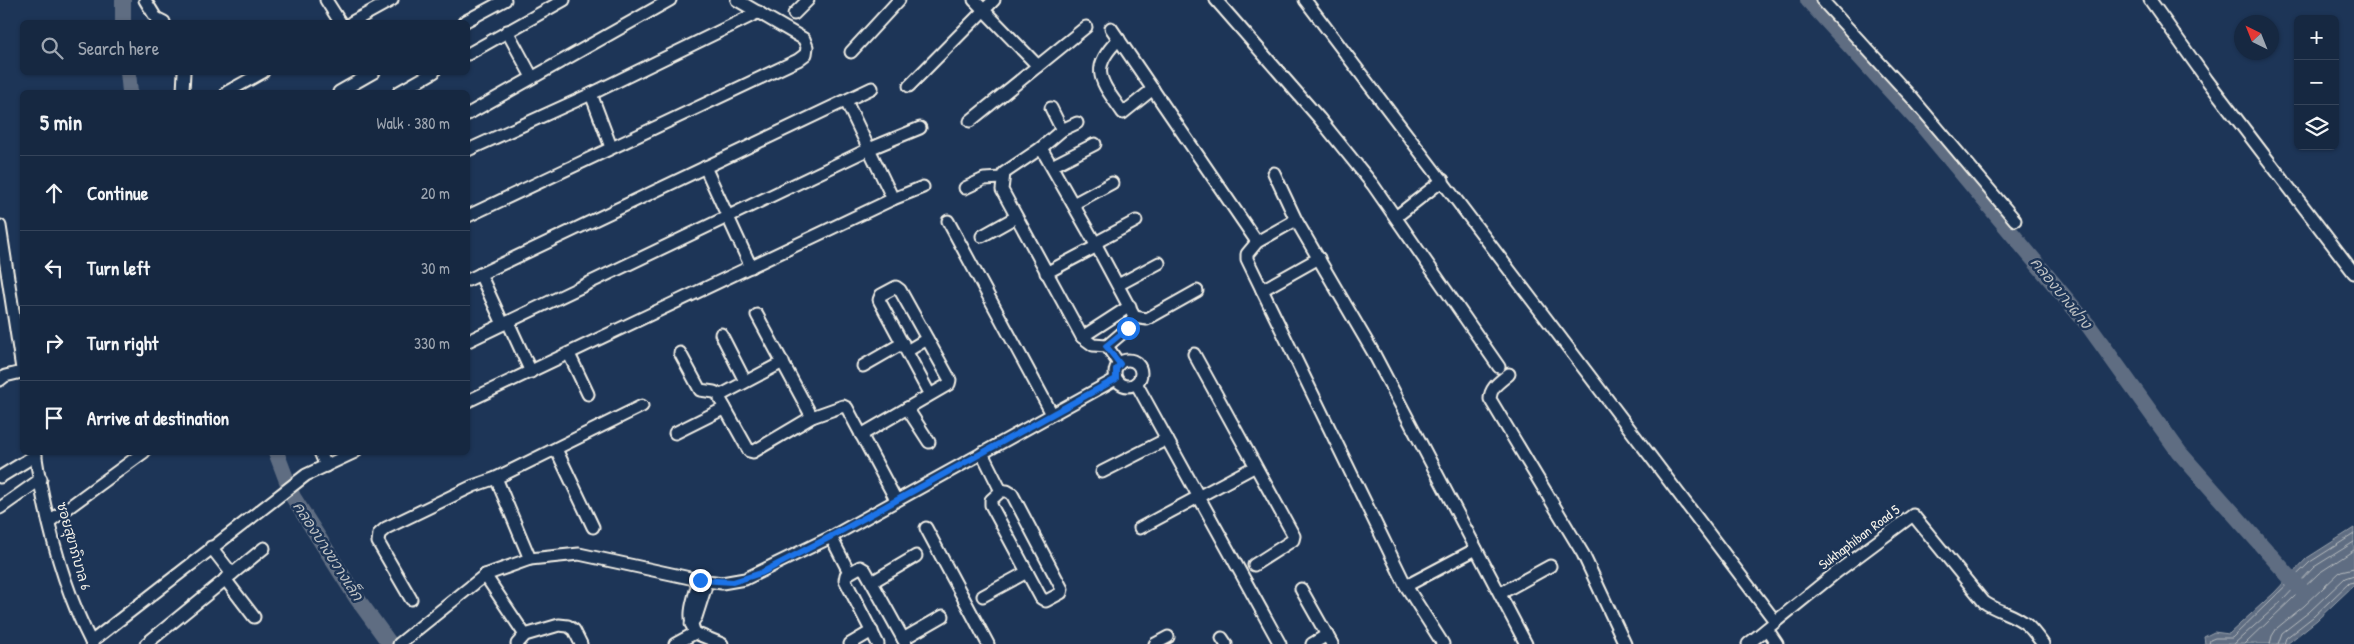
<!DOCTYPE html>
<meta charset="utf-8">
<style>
:root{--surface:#162841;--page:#23344c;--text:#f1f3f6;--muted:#9ea6b1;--line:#35445a}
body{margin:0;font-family:"Patrick Hand","Playpen Sans Thai",sans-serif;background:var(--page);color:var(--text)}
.controls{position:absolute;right:15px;top:15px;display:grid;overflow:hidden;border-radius:8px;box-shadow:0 1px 4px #0004}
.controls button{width:45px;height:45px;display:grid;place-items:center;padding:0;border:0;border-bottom:1px solid var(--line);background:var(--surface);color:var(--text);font:25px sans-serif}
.compass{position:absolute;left:2234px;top:15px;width:45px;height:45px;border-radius:50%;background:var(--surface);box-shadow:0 1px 4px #0004;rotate:317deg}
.stop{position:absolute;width:15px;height:15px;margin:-11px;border:4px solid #1a73e8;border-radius:50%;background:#fff}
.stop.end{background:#1a73e8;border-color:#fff;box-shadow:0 1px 5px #0008}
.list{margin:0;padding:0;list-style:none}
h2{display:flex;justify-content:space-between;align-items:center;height:65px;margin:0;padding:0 20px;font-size:21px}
h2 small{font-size:16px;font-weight:400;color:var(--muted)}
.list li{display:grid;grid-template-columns:32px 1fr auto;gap:15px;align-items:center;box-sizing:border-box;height:75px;padding:0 20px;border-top:1px solid var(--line)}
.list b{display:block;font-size:19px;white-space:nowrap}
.list em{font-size:16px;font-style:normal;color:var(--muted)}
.icon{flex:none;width:28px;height:28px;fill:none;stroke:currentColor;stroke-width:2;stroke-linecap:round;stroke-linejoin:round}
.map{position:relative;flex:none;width:2354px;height:644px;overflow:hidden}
.search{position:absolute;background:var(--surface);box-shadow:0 1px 4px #0004;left:20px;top:20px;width:450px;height:55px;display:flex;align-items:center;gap:12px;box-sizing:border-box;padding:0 18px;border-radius:8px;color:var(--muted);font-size:19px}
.panel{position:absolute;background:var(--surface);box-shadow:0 1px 4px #0004;left:20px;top:90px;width:450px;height:365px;border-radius:8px}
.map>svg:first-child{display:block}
.water{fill:#5e6d82;stroke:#9aa2ab}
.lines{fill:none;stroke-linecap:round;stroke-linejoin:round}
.shore{stroke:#b8bcbf;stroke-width:1}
.river{stroke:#5e6d82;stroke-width:16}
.minor-casing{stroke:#f4f1e8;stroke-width:15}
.minor{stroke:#1d3557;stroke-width:11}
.route{stroke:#1a73e8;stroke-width:6}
.labels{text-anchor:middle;stroke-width:5;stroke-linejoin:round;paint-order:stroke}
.street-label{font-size:14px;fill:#f4f1e8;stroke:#1d3557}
.water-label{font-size:15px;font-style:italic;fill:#c0c3c4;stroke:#1d3557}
</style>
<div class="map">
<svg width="2354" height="644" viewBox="0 0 2354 644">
<rect width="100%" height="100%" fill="#1d3557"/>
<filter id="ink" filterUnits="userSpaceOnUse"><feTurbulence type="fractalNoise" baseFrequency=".02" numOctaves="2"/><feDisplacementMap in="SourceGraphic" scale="10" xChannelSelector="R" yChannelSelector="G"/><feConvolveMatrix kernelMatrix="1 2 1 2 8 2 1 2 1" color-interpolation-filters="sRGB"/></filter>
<g filter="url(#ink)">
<path class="water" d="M2354,528V585L2317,620L2287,644H2205L2204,637L2214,632L2229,634L2274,593L2307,558Z"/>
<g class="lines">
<g class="shore">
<path d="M2209,644L2210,640L2215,638H2232L2310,562L2354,534"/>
<path d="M2234,644L2282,601L2314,567L2354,542"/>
<path d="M2245,644L2319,573L2354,550"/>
<path d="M2270,644L2272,636L2277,628L2304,606L2341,571L2354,568"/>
<path d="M2278,644L2282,633L2309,612L2345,578L2354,575"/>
<path d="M2284,644L2286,638L2313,617L2349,583L2354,582"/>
</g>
<g class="river">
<path d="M123,0V22"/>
<path d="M1808,0L1920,123L2088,325L2179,452L2303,592"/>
<path d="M128,72L130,92"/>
<path d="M276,452L293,497L356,597L390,644"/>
</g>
<g class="minor-casing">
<g id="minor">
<path d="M145,0L156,18L164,22"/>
<path d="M326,0L340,22"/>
<path d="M974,0L1038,66"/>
<path d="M1216,0L1319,118L1373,185L1499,367"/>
<path d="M1305,0L1775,621"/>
<path d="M1822,0L1913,99L2015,220"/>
<path d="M2150,0L2207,80L2354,273"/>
<path d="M794,14L808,0"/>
<path d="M352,22L392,0"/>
<path d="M464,22L505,0"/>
<path d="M1111,28L1257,242"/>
<path d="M507,31L532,77"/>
<path d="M1119,39C1087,70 1102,82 1123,113L1153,89"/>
<path d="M851,52L899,0"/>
<path d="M468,54L564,0"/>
<path d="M909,86L994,0"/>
<path d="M183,92L184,72"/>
<path d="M227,92L263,72"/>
<path d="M339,92L374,72"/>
<path d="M399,92L434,72"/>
<path d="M591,94L611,147"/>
<path d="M846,101L893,199"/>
<path d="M1051,108L1062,130"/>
<path d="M468,114L670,0"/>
<path d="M970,121L1086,27"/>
<path d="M1041,148L1062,130L1077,123"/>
<path d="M468,150L591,94L759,12"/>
<path d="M1052,166L1095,144"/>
<path d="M705,167L751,267"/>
<path d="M1274,173L1296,220L1373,352L1526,644"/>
<path d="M965,188L984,179L1002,178"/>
<path d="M1073,204L1112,183"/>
<path d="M468,216L798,60L806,54L807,47L804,39L737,0"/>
<path d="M1397,216L1443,180"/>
<path d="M1296,220L1257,242L1247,254V259L1406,586L1443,644"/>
<path d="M948,221L1052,414"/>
<path d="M0,226L22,369"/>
<path d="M982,236L1016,217"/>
<path d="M1095,243L1136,221"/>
<path d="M1046,273L1097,246"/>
<path d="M480,274L503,324"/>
<path d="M468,280L872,88"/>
<path d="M1118,285L1159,263"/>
<path d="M1262,290L1319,258"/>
<path d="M757,315L812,417"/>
<path d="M1134,317L1147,319L1197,291"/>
<path d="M508,322L531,372"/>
<path d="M721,334L745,381"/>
<path d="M1082,337L1130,306"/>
<path d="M468,341L869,149L920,128"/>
<path d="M1107,346L1128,328L1134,316L1095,243L1041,148L1004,173L1002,190L1082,337L1093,345L1107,346L1119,364"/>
<path d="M907,351L927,339"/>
<path d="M680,353L700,390L714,392L721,395"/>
<path d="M569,354L588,394"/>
<path d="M1194,354L1294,536L1293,540L1254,565"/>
<circle cx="1128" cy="373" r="13"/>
<path d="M783,362L721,395L720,399L749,451L753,452L812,417L843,406L847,408L896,500"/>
<path d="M863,366L903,343"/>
<path d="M1509,374C1501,381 1490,387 1490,399L1583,554L1625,644"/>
<path d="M0,380L5,376L22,372"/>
<path d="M1136,383L1280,644"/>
<path d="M468,401L893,199L923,187"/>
<path d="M907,408L929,442"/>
<path d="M675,433L725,408"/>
<path d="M861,435L930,395L879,300L881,295L896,287L900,290L950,380L949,384L930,395"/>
<path d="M556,449L593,527"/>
<path d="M35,452C45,517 62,586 92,644"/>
<path d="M320,452L326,466"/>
<path d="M982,453L1001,491"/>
<path d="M1102,472L1167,439"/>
<path d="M0,477L36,455"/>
<path d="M496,478L530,559"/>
<path d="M1001,491H1007L1012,494L1062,589L1061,593L1046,601L1041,598L991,505V500Z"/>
<path d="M0,508L41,479"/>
<path d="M50,521L144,452"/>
<path d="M926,528L988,644"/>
<path d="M1140,528L1254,467"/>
<path d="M831,537L849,572"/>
<path d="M232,574L264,548"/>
<path d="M485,575L525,635"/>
<path d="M225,579L254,617"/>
<path d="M872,582L916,556"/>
<path d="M1406,586L1476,549"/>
<path d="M1301,589L1332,644"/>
<path d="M1501,593L1550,566"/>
<path d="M983,596L1027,572"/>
<path d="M411,599L378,542L379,534L386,528L473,486L496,478L642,406"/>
<path d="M691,624L696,617L705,589"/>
<path d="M1767,629L1777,644"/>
<path d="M695,633L722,644"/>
<path d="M1222,638L1226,644"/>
<path d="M903,639L943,616"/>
<path d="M91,642L306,475L355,452"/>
<path d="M146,644L232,574L211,547"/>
<path d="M399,644L485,575L530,559L579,554L699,580L722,583L745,579L831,537L1116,379"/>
<path d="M517,644L525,635L559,625L568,626L574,630L581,644"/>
<path d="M675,644L695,633C686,614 694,599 699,580"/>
<path d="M850,644L872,631"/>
<path d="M878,644L845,580L846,575L860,567L865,570L906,644"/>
<path d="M1155,644L1168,637"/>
<path d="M1312,644L1327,635"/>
<path d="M1748,644L1838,571L1913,515L1984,602C1998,612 2015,614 2027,625C2033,630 2038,638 2043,644"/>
</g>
</g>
<use href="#minor" class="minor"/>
</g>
</g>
<g class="lines" filter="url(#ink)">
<path class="route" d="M700,580L733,582L761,573L830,537L1116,379V369L1120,364L1106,346L1128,328"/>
</g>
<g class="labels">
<g class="street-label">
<text transform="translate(1859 537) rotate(-37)" y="5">Sukhaphiban Road 5</text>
<text transform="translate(74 546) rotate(74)" y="5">ซอยสุขาภิบาล 6</text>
</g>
<g class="water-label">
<text transform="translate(2061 293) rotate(51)" y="5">คลองบางฝาง</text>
<text transform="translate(328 551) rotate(57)" y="5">คลองบางขวางเล็ก</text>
</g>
</g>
</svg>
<div class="controls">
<button>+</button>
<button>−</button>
<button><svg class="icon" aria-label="layers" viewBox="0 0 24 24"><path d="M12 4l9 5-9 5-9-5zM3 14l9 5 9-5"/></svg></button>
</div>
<svg class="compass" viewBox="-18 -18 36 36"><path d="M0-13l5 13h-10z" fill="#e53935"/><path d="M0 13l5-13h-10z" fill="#9ea6b1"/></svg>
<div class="stop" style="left:1128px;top:328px"></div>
<div class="stop end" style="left:700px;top:580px"></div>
<div class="search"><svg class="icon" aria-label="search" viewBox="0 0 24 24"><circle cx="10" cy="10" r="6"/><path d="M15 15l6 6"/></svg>Search here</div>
<section class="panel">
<h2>5 min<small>Walk · 380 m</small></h2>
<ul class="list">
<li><svg class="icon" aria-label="ahead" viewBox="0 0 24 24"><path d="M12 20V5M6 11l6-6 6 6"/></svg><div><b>Continue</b></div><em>20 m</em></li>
<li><svg class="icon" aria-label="left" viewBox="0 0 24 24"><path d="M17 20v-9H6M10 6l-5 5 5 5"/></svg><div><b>Turn left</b></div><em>30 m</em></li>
<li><svg class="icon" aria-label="right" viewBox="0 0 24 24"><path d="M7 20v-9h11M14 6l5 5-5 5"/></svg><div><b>Turn right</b></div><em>330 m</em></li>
<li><svg class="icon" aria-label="arrive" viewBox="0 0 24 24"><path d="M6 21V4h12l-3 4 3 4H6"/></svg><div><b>Arrive at destination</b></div></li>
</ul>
</section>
</div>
